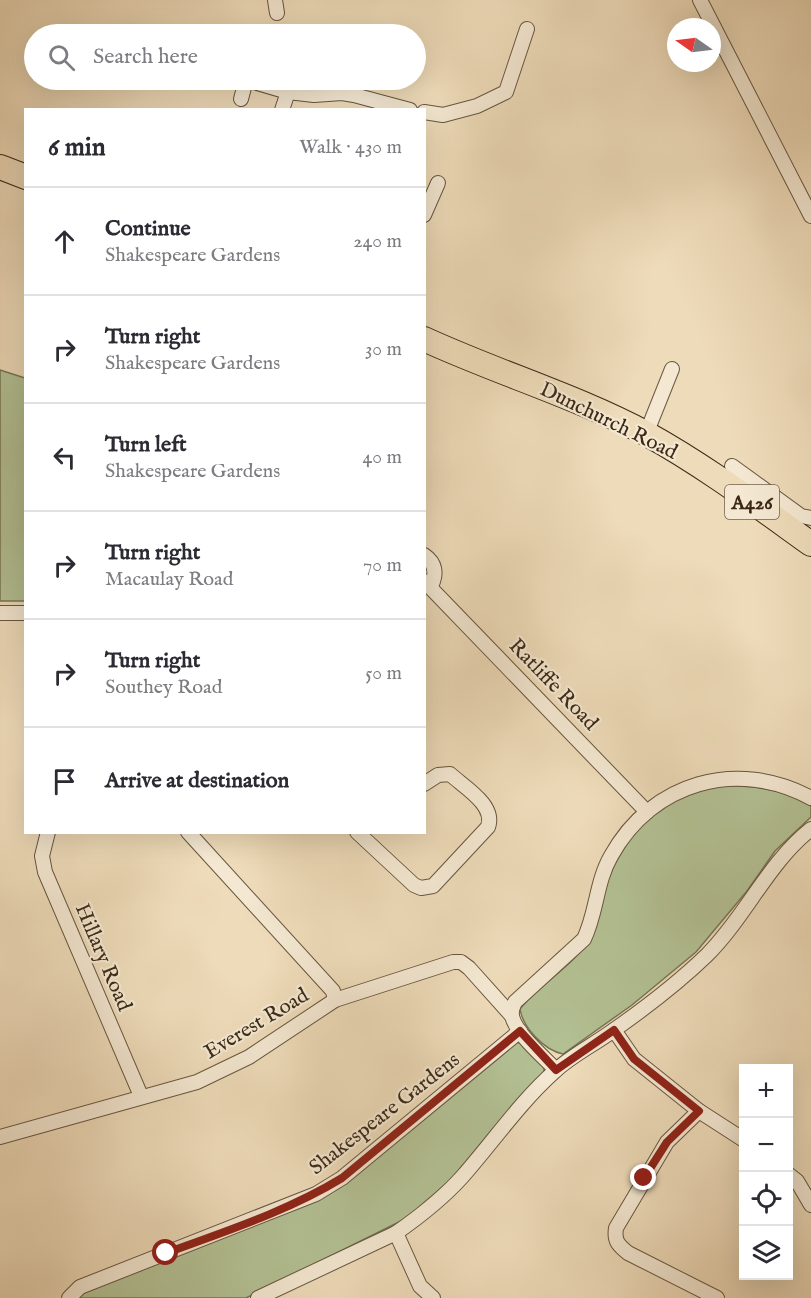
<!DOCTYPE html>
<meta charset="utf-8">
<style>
:root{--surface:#fff;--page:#f7f7f7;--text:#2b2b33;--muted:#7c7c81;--line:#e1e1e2}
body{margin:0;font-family:"IM FELL English",serif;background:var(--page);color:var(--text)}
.controls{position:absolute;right:18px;bottom:18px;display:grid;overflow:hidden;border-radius:0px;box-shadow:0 6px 24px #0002}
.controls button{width:54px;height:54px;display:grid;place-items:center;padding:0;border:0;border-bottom:2px solid var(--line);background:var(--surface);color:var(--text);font:30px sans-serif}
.compass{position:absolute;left:667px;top:18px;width:54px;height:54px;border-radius:50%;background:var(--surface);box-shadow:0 6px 24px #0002;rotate:284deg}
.stop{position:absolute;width:18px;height:18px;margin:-14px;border:4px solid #8f2418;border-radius:50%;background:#fff}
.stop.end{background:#8f2418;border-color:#fff;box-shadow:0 2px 6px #0008}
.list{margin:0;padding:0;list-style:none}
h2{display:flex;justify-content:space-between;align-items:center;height:78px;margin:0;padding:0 24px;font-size:26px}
h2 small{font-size:20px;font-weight:400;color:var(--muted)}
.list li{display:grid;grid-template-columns:39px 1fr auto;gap:18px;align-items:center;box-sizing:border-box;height:108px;padding:0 24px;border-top:2px solid var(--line)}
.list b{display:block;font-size:22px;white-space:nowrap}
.list p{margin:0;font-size:20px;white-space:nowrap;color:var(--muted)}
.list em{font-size:20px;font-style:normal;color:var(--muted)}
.icon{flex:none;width:33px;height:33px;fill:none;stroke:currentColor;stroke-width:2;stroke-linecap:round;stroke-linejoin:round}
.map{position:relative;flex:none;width:811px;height:1298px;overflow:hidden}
.search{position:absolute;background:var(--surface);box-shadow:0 6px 24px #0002;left:24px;top:24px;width:402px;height:66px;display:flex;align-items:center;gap:15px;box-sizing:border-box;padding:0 21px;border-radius:33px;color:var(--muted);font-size:22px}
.panel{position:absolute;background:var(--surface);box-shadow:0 6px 24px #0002;left:24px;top:108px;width:402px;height:726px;border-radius:0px}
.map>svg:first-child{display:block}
.green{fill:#b3c194;stroke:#777555;stroke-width:1.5}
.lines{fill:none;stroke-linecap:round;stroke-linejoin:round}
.street-casing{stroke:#68563f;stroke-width:16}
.highway-casing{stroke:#3b2916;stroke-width:26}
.street{stroke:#f4e8d2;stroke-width:14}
.highway{stroke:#eedbb9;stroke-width:24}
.route{stroke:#8f2418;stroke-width:8}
.labels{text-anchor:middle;stroke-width:4.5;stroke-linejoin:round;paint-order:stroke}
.shield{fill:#f4e8d2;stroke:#72624e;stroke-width:1.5}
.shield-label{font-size:20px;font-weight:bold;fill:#3b2916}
.street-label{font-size:21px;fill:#3b2916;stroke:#f4e8d2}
</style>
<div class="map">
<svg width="811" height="1298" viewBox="0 0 811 1298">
<rect width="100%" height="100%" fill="#eedbb9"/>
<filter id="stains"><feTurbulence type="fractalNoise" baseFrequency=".00333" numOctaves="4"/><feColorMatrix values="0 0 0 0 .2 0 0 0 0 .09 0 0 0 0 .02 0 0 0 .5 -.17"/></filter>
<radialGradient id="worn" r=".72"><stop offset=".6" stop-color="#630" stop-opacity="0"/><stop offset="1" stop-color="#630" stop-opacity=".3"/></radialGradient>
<g class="green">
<path d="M0,370L25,378V601H0Z"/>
<path d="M721,785L755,787L786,793L811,806V817L775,851L747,891L696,952L632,1005L563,1054C544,1050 523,1028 520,1009C537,987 562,973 580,952C587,943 594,913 599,901C621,839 654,796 721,785Z"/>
<path d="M516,1042L524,1044L544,1067V1074L454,1177L405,1219L246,1298H75L86,1290L331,1192Z"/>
</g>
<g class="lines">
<g class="street-casing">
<g id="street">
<path d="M275,0L277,13"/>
<path d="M700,0L811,216"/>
<path d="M247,80L288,92"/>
<path d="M241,99L246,80"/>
<path d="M282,110L288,92L314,95L342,93L354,95L410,110"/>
<path d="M424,112L443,115L477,106L506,92L527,29"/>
<path d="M424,215L438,183"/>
<path d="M646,434L672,369"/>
<path d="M732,466L801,516L811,518"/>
<path d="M424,555C436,563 437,574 431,586"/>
<path d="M424,581L647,812"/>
<path d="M0,613H26"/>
<path d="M48,832L42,856L45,872L141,1096"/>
<path d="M188,832L333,991L335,1000"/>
<path d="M357,832L414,885L421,888L433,886L488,827C496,805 464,787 450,774L438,775L424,784"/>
<path d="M614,1030L634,1059L699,1111L744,1140"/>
<path d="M556,1070C543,1056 516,1034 512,1016C511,1011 513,1006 515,1002L584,939C597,912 596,882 611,856C652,782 737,758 811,798"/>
<path d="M699,1111L667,1142L616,1228C614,1241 618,1245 628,1253L717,1298"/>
<path d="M0,1137L197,1082L249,1057L335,1000L453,962H461L469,968L512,1016"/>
<path d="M788,1174L797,1181L811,1205"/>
<path d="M396,1233L420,1286L433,1298"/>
<path d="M69,1298L80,1287L316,1194L342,1178L520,1031"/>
<path d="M258,1298L396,1233C419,1217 443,1198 462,1177C493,1142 520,1102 555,1071C571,1056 593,1045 611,1032C644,1009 678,983 707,955C746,916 768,863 811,829"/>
</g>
</g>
<g class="highway-casing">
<g id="highway">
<path d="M0,167L26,177"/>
<path d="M424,339C498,373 576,396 647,434C705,466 758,506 811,544"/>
</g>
</g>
<use href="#street" class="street"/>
<use href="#highway" class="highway"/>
</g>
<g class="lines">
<path class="route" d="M166,1253C226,1231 288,1211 342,1178L520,1031L556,1070L614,1030L634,1059L699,1111L667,1142L644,1178"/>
</g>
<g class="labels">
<rect class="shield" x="725" y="485" width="54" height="34" rx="4.5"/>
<g class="shield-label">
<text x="752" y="509">A426</text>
</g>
<g class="street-label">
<text transform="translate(609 420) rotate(26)" y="7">Dunchurch Road</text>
<text transform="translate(554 684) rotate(46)" y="7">Ratliffe Road</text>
<text transform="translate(104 957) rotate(67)" y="7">Hillary Road</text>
<text transform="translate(256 1023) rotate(-31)" y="7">Everest Road</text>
<text transform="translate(384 1113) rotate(-38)" y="7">Shakespeare Gardens</text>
</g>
</g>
<rect width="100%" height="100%" filter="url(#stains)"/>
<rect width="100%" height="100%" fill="url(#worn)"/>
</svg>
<div class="controls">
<button>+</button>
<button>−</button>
<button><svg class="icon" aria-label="locate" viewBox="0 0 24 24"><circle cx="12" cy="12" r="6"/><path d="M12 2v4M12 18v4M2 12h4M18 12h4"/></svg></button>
<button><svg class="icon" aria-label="layers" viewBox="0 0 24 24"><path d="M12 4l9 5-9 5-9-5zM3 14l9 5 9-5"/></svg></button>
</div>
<svg class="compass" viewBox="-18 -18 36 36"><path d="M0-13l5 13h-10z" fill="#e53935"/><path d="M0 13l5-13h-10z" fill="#7c7c81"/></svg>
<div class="stop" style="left:166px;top:1253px"></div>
<div class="stop end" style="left:644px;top:1178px"></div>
<div class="search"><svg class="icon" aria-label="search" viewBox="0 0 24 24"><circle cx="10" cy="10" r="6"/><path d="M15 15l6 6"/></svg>Search here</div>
<section class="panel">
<h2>6 min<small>Walk · 430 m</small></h2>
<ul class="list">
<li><svg class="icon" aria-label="ahead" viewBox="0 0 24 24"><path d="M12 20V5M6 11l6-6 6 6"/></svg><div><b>Continue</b><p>Shakespeare Gardens</p></div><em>240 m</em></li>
<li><svg class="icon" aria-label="right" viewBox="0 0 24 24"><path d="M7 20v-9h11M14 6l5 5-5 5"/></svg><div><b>Turn right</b><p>Shakespeare Gardens</p></div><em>30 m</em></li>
<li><svg class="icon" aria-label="left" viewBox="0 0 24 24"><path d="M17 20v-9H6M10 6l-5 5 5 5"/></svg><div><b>Turn left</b><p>Shakespeare Gardens</p></div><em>40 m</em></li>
<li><svg class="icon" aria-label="right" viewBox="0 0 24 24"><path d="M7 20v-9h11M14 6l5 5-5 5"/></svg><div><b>Turn right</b><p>Macaulay Road</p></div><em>70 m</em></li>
<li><svg class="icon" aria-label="right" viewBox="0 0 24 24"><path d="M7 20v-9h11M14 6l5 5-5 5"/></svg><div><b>Turn right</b><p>Southey Road</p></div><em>50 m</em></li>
<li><svg class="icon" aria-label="arrive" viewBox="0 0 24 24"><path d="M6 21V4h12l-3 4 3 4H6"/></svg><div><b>Arrive at destination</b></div></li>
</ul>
</section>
</div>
